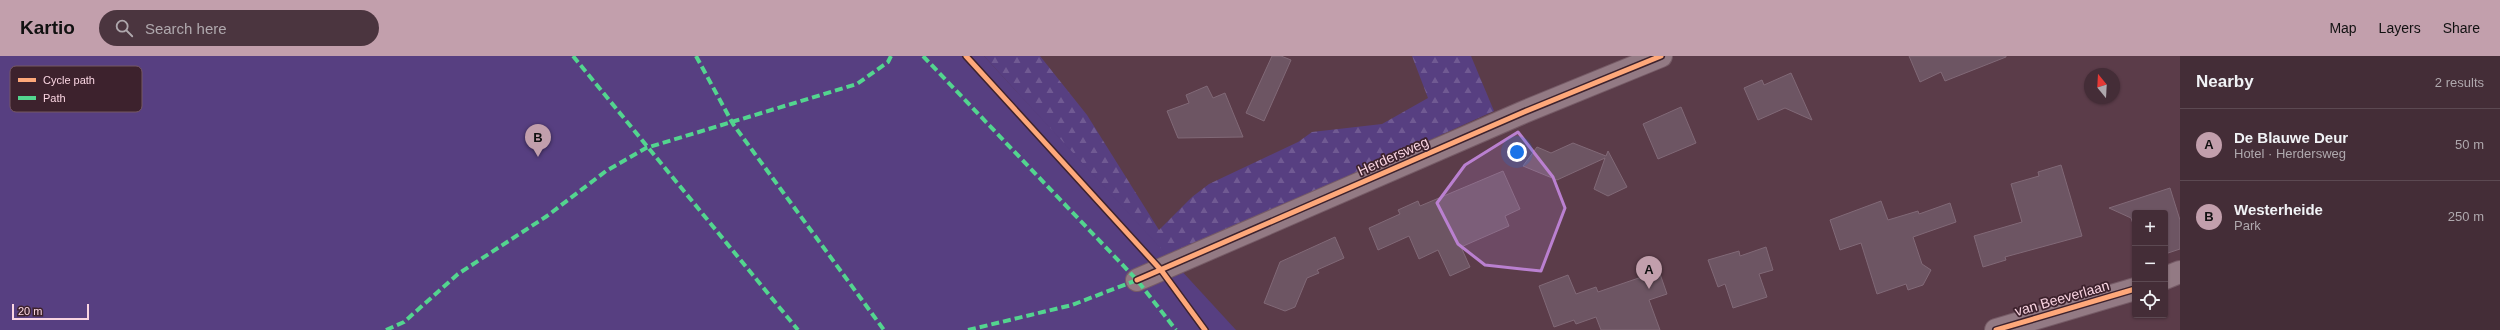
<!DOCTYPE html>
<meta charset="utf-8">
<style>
:root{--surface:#442d37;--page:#4b353f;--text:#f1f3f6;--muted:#afa8ad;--line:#5c4952;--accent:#c29fac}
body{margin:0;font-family:Helvetica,sans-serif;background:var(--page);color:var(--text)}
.controls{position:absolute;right:12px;bottom:12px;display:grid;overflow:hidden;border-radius:4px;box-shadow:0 1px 3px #0004}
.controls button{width:36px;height:36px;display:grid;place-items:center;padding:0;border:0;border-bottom:1px solid var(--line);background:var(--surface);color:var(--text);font:20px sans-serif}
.compass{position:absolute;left:2084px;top:12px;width:36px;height:36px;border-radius:50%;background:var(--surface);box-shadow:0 1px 3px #0004;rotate:342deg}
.scale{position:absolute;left:12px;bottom:10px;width:77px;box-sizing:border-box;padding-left:4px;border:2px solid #fad5e2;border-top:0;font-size:11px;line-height:14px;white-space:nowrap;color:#fad5e2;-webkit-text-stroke:3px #3d222d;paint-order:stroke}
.you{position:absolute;left:1517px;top:96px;width:14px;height:14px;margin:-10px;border:3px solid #fff;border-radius:50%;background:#1a73e8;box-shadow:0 0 0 6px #1a73e833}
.badge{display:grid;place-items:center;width:26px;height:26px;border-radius:50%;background:var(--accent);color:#111;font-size:13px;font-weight:700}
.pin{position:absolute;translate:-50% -33px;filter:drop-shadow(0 1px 2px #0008)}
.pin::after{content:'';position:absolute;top:21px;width:14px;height:12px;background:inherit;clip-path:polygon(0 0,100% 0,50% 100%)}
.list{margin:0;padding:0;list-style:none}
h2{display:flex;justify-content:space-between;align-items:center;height:52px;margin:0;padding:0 16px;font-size:17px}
h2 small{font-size:13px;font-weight:400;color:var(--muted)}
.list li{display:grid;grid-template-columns:26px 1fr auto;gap:12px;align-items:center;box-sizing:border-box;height:72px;padding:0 16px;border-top:1px solid var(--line)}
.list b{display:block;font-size:15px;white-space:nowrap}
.list p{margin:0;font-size:13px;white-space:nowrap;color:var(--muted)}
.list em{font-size:13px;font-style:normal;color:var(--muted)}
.icon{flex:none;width:22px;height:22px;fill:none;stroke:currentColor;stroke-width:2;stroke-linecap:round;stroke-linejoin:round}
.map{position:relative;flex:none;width:2180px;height:274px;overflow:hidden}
header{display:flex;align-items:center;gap:24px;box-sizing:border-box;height:56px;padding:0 20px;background:var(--accent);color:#111}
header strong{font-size:19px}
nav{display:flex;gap:22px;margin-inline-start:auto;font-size:14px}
.search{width:280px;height:36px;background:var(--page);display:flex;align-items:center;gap:10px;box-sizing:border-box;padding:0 14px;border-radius:22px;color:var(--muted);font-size:15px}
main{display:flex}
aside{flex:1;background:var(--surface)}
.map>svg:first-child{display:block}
.forest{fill:url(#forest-firs)}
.green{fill:#573f81}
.building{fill:#6d5563;stroke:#816977}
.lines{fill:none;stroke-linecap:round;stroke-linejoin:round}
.street-casing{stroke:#765b66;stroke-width:24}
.street{stroke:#937a84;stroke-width:22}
.quiet{stroke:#53d58f;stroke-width:4;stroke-dasharray:8 4;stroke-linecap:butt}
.cycleway-casing{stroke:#3d222d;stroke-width:8}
.cycleway{stroke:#fea87a;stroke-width:5}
.marked{fill:#ba80d0;fill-opacity:0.2;stroke:#ba80d0;stroke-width:3;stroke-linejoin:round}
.labels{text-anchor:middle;stroke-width:3.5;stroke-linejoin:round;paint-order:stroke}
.street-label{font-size:14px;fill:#fad5e2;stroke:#3d222d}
.key{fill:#3d222d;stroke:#765863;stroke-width:1}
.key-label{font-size:11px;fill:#fad5e2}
</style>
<header>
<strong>Kartio</strong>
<div class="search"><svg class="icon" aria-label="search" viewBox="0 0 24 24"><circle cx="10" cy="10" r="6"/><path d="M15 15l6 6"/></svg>Search here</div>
<nav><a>Map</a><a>Layers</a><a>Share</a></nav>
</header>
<main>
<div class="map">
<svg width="2180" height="274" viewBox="0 0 2180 274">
<defs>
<pattern id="forest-firs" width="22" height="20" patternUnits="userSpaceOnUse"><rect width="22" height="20" fill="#573f81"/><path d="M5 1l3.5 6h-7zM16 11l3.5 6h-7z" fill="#705a93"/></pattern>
</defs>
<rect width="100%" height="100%" fill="#5b3c49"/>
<path class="forest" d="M984,0H1040L1087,59L1159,174L1192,141L1209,128L1298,86L1312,76L1382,68L1428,42L1412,0H1471L1494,55L1168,202Z"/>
<path class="green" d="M0,0H984L1236,274H0Z"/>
<g class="building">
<path d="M1272,0H1281L1291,4L1264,65L1246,57Z"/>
<path d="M1909,0H2006V1L1945,25L1941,16L1920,26Z"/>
<path d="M1791,17L1812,64L1785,52L1758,64L1744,32L1762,24L1764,29Z"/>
<path d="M1207,30L1213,42L1225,37L1243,81L1178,82L1167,55L1189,47L1186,39Z"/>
<path d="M1681,51L1696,87L1658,103L1643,68Z"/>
<path d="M1573,87L1606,100L1608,95L1627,131L1608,140L1594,133L1605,102L1557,124L1523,110L1537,91L1551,97Z"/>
<path d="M2061,109L2082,180L2005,201L2006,204L1983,211L1974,180L2022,166L2011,128L2039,120L2038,116Z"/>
<path d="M1503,115L1520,153L1505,160L1509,170L1461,191L1470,211L1450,220L1438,194L1419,203L1409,180L1378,194L1369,172L1400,158L1398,154L1418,145L1420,150Z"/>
<path d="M2170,132L2180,164V193L2165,198V157H2135V174L2131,162L2109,152Z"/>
<path d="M1881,145L1888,164L1918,155L1919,158L1950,147L1956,166L1913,181L1922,208L1931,214L1923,229L1908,234L1906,228L1877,238L1861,187L1840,194L1830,164Z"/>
<path d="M1335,181L1344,202L1317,214L1319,217L1307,222L1295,251L1285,255L1264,247L1280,206Z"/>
<path d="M1766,191L1773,214L1759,218L1767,241L1733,252L1725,228L1718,231L1708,204L1739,195L1740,200Z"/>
<path d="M1659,215L1667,238L1649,244L1660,274H1601L1596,261L1576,268L1574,264L1554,271L1539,230L1568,219L1576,238L1596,231L1598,236Z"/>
</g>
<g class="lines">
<g class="street-casing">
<g id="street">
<path d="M2165,222L2180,216"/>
<path d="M1137,224L1524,56L1661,0"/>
<path d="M1996,274L2135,233"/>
</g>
</g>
<use href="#street" class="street"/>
<g class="quiet">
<path d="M573,0L798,274"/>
<path d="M696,0L733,68L884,274"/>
<path d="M923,0L1137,224L1176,274"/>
<path d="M386,274L404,266L458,218L547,160L606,115L646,92L857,28L888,6L891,0"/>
<path d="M968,274L1072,249L1137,224"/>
</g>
<g class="cycleway-casing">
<g id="cycleway">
<path d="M966,0L1161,214L1205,274"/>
<path d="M1137,224L1524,56L1661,0"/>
<path d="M1996,274L2135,233"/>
</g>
</g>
<use href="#cycleway" class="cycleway"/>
</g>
<path class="marked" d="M1518,76L1553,121L1565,152L1541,215L1485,209L1458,188L1437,147L1465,109Z"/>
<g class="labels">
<g class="street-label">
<text transform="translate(1393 100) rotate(-24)" y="5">Herdersweg</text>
<text transform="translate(2062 242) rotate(-16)" y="5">van Beeverlaan</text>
</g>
</g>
<rect x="10" y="10" width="132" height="46" rx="6" class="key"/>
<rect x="18" y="22" width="18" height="4" fill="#fea87a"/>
<rect x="18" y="40" width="18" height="4" fill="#53d58f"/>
<g class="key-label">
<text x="43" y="28">Cycle path</text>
<text x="43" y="46">Path</text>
</g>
</svg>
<div class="controls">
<button>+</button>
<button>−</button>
<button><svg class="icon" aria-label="locate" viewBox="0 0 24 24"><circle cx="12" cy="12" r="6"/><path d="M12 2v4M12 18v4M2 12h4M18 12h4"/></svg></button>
</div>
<svg class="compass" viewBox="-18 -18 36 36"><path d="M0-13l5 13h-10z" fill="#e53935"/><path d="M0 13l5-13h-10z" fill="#afa8ad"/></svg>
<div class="scale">20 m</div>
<div class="you"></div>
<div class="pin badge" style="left:1649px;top:233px">A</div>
<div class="pin badge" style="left:538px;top:101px">B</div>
</div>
<aside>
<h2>Nearby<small>2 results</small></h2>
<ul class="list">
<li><span class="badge">A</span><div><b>De Blauwe Deur</b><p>Hotel · Herdersweg</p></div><em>50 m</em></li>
<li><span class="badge">B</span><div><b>Westerheide</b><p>Park</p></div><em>250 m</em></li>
</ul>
</aside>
</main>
